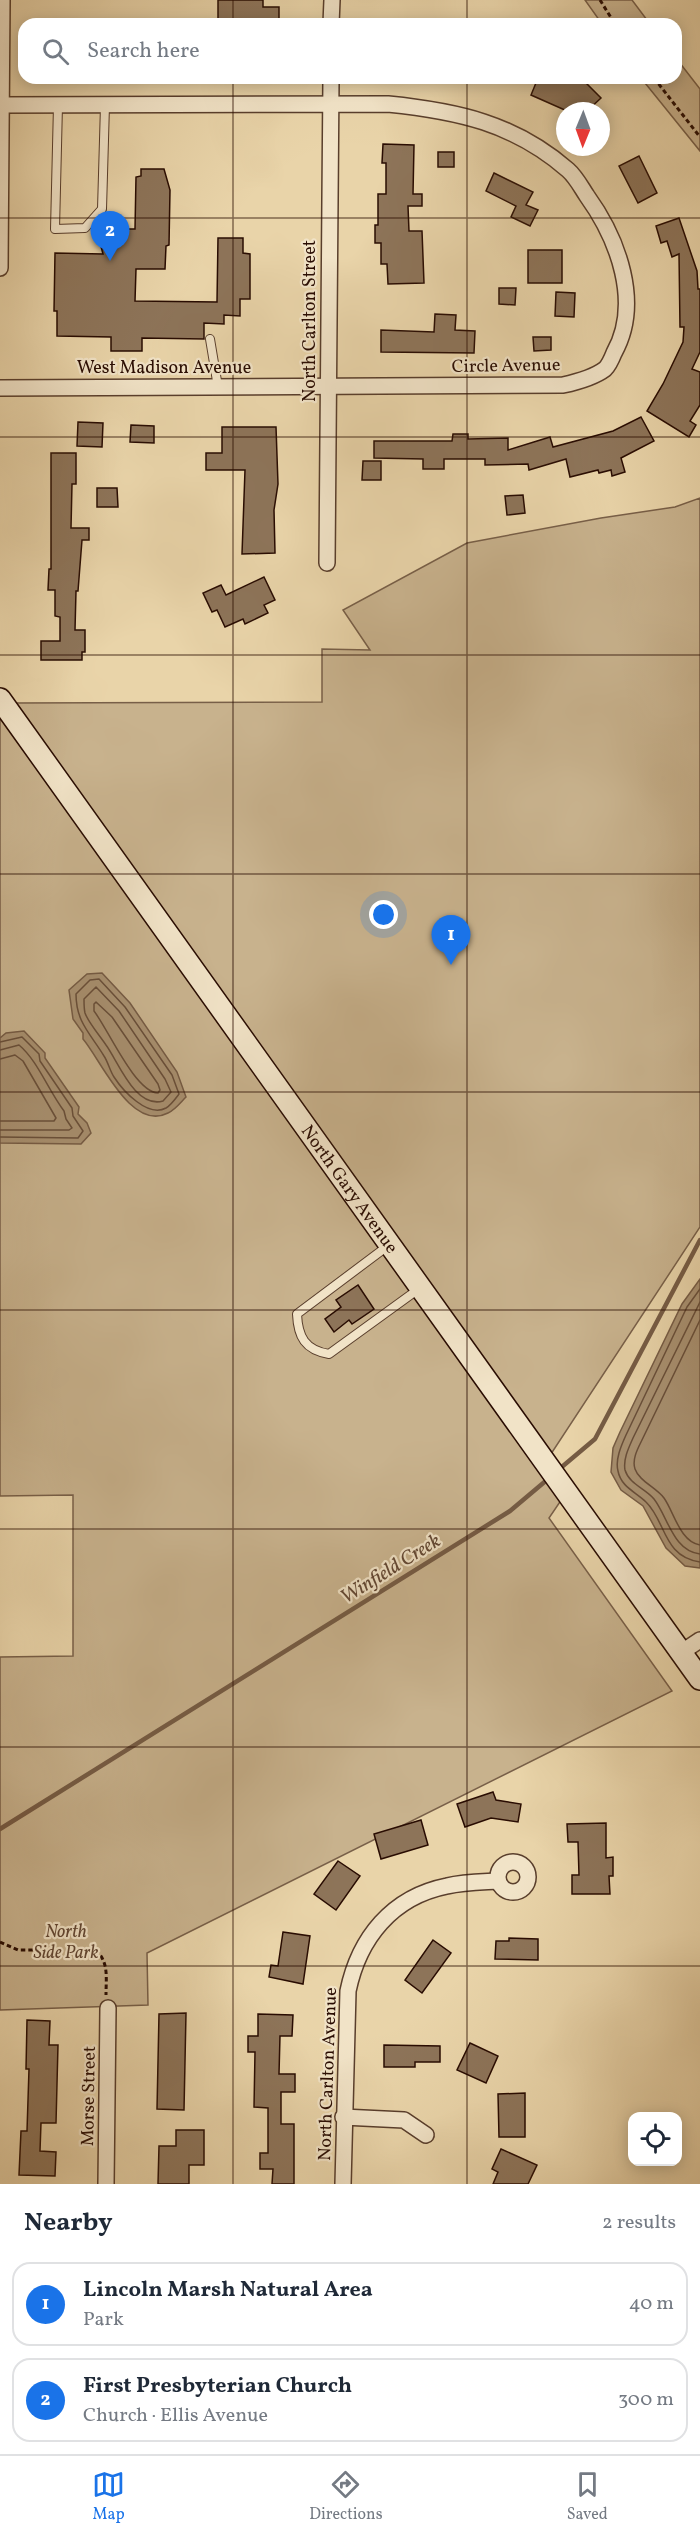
<!DOCTYPE html>
<meta charset="utf-8">
<style>
:root{--surface:#fff;--page:#f6f6f7;--text:#1f2937;--muted:#747a83;--line:#e0e1e3;--accent:#1a73e8}
body{margin:0;font-family:Vollkorn,serif;background:var(--page);color:var(--text)}
.controls{position:absolute;right:18px;bottom:18px;display:grid;overflow:hidden;border-radius:12px;box-shadow:0 3px 15px #0003}
.controls button{width:54px;height:54px;display:grid;place-items:center;padding:0;border:0;border-bottom:2px solid var(--line);background:var(--surface);color:var(--text);font:30px sans-serif}
.compass{position:absolute;left:556px;top:102px;width:54px;height:54px;border-radius:50%;background:var(--surface);box-shadow:0 3px 15px #0003;rotate:181deg}
.you{position:absolute;left:384px;top:915px;width:21px;height:21px;margin:-15px;border:4px solid #fff;border-radius:50%;background:#1a73e8;box-shadow:0 0 0 9px #1a73e833}
.badge{display:grid;place-items:center;width:39px;height:39px;border-radius:50%;background:var(--accent);color:#fff;font-size:20px;font-weight:700}
.pin{position:absolute;translate:-50% -50px;filter:drop-shadow(0 2px 3px #0008)}
.pin::after{content:'';position:absolute;top:32px;width:21px;height:18px;background:inherit;clip-path:polygon(0 0,100% 0,50% 100%)}
.list{margin:0;padding:0;list-style:none}
h2{display:flex;justify-content:space-between;align-items:center;height:78px;margin:0;padding:0 24px;font-size:26px}
h2 small{font-size:20px;font-weight:400;color:var(--muted)}
.list li{display:grid;grid-template-columns:39px 1fr auto;gap:18px;align-items:center;box-sizing:border-box;height:84px;margin:0 12px 12px;padding:0 12px;border:2px solid var(--line);border-radius:18px}
.list b{display:block;font-size:22px;white-space:nowrap}
.list p{margin:0;font-size:20px;white-space:nowrap;color:var(--muted)}
.list em{font-size:20px;font-style:normal;color:var(--muted)}
.icon{flex:none;width:33px;height:33px;fill:none;stroke:currentColor;stroke-width:2;stroke-linecap:round;stroke-linejoin:round}
.map{position:relative;flex:none;width:700px;height:2184px;overflow:hidden}
.search{position:absolute;background:var(--surface);box-shadow:0 3px 15px #0003;left:18px;right:18px;top:18px;height:66px;display:flex;align-items:center;gap:15px;box-sizing:border-box;padding:0 21px;border-radius:18px;color:var(--muted);font-size:22px}
.sheet{height:270px;background:var(--surface)}
nav{display:flex;justify-content:space-around;align-items:center;box-sizing:border-box;height:84px;border-top:2px solid var(--line);background:var(--surface);font-size:16px;color:var(--muted)}
nav a{display:grid;justify-items:center;gap:3px}
nav .on{color:var(--accent)}
.map>svg:first-child{display:block}
.green{fill:#c8b28d;stroke:#785f48;stroke-width:1.5}
.water{fill:#a89070;stroke:#755b44;stroke-width:1.5}
.lines{fill:none;stroke-linecap:round;stroke-linejoin:round}
.shore{stroke:#684e39;stroke-width:1.5}
.stream{stroke:#755b44;stroke-width:4.5}
.building{fill:#8d7459;stroke:#290c02;stroke-width:1.5}
.lane-casing{stroke:#593e2c;stroke-width:10}
.street-casing{stroke:#593e2c;stroke-width:18}
.secondary-casing{stroke:#290c02;stroke-width:24}
.path{stroke:#290c02;stroke-width:3;stroke-dasharray:4.5 3;stroke-linecap:butt}
.lane{stroke:#f1e3c7;stroke-width:8}
.street{stroke:#f1e3c7;stroke-width:15}
.secondary{stroke:#f1e3c7;stroke-width:21}
.grid{fill:none;stroke:#290c02;stroke-width:1.5;stroke-opacity:0.55}
.labels{text-anchor:middle;stroke-width:4.5;stroke-linejoin:round;paint-order:stroke}
.street-label{font-size:18px;fill:#290c02;stroke:#f1e3c7}
.park-label{font-size:18px;font-style:italic;fill:#614633;stroke:#f1e3c7}
.water-label{font-size:20px;font-style:italic;fill:#624733;stroke:#f1e3c7}
</style>
<div class="map">
<svg width="700" height="2184" viewBox="0 0 700 2184">
<rect width="100%" height="100%" fill="#e9d4a9"/>
<filter id="stains"><feTurbulence type="fractalNoise" baseFrequency=".00333" numOctaves="4"/><feColorMatrix values="0 0 0 0 .2 0 0 0 0 .09 0 0 0 0 .02 0 0 0 .5 -.17"/></filter>
<radialGradient id="worn" r=".72"><stop offset=".6" stop-color="#630" stop-opacity="0"/><stop offset="1" stop-color="#630" stop-opacity=".3"/></radialGradient>
<g class="green">
<path d="M585,0H632L650,24H602Z"/>
<path d="M676,58L700,89V151L641,78H676Z"/>
<path d="M700,498V1227L545,1463L566,1493L549,1518L672,1691L147,1953L148,2005L0,2010V1657L73,1656V1495L0,1496V721L12,703L322,702V649L370,650L343,610L467,543L601,518L675,507Z"/>
</g>
<g class="water">
<path d="M102,973L130,1003L177,1072L186,1097C181,1102 175,1110 168,1113C131,1132 101,1060 83,1039V1033L73,1019L69,990L87,974Z"/>
<path d="M24,1031L45,1053V1058L79,1107L78,1114L87,1123L91,1133L81,1144L0,1143V1038L6,1033Z"/>
<path d="M700,1279V1568L685,1566L666,1548L643,1506L621,1490L611,1472L613,1448L620,1432L682,1304Z"/>
</g>
<g class="lines">
<g class="shore">
<path d="M99,979L125,1007L172,1075L179,1094C176,1098 171,1105 166,1108C148,1118 123,1091 114,1077C110,1071 108,1062 104,1056C90,1033 76,1022 76,994L90,980Z"/>
<path d="M96,987L119,1011L165,1079L171,1092L163,1101C135,1109 118,1061 106,1045C100,1036 88,1022 85,1013C84,1009 84,1003 84,999Z"/>
<path d="M96,1002L112,1017L158,1084L160,1090L158,1093C135,1092 108,1029 94,1011V1004Z"/>
<path d="M0,1042L22,1037L39,1054L40,1061L72,1108L73,1116L83,1131L78,1138L0,1137"/>
<path d="M0,1050L19,1045C38,1061 48,1090 64,1111L66,1119L72,1128L69,1130H0"/>
<path d="M0,1059L15,1055L23,1061L56,1118L54,1121H0"/>
<path d="M700,1289L687,1307L626,1435C621,1446 615,1460 618,1471C621,1487 636,1492 646,1502C666,1521 663,1557 700,1562"/>
<path d="M700,1302L633,1438C629,1447 623,1459 625,1470C629,1484 646,1489 654,1499C668,1517 673,1551 700,1554"/>
<path d="M700,1320L641,1442C637,1450 632,1460 635,1469C639,1481 657,1488 664,1498C674,1512 680,1542 700,1545"/>
</g>
<g class="stream">
<path d="M557,1471L595,1439L700,1240"/>
<path d="M0,1829L510,1511L548,1479"/>
</g>
</g>
<g class="building">
<path d="M218,0H263V7H279V24H231V20H218Z"/>
<path d="M538,78H581L601,98L587,111H567L531,95Z"/>
<path d="M383,144L414,145L413,194H422V206H408L409,231H422L424,283L388,284L387,264H381V243H375V225H378V194H386V163H382Z"/>
<rect x="438" y="152" width="16" height="15"/>
<path d="M639,156L657,193L638,203L619,166Z"/>
<path d="M141,169H164L170,190L169,245L166,246L165,269H136L135,301L217,302L218,238H243V253L250,254V299H240V316L224,315V324L204,323V339L142,338V351H111V337L57,336V311H54L55,253L103,254L98,235L122,229H135L136,177L141,176Z"/>
<path d="M494,173L533,192L526,205L538,210L530,226L511,217L516,206L486,191Z"/>
<path d="M679,218L697,271L698,289H700V352L692,369L700,372V405L690,421L696,425L689,437L647,411L663,384L683,342L684,327H680L679,254L672,257L667,241L661,243L656,226Z"/>
<rect x="528" y="250" width="34" height="33"/>
<path d="M499,288H516L515,305L499,304Z"/>
<path d="M556,292L575,293L574,317L555,316Z"/>
<path d="M435,314L456,315L455,330L475,331L474,353L381,352V330L434,332Z"/>
<path d="M533,337H551V350L534,351Z"/>
<path d="M641,417L654,441L621,458L625,472L612,476L611,470L599,473L598,470L570,477L566,459L529,470L528,464L485,465V459H444V469H423V459L374,458V441H452L453,434H468V439L508,438V450L550,437L553,447L613,431Z"/>
<path d="M78,422L103,423L102,447L77,446Z"/>
<path d="M131,425L154,426V443L130,442Z"/>
<path d="M222,427H276L278,484L274,510L275,553L242,554L245,470H206V453H222Z"/>
<path d="M51,453H76V484H72L71,528H89V540H82L78,591H76L75,630H85V652H82V660H41V641H60V617L55,616V590H48L49,569H51Z"/>
<path d="M363,461H381V480H362Z"/>
<path d="M97,488H117L118,507H97Z"/>
<path d="M523,495L525,513L507,515L505,496Z"/>
<path d="M264,577L275,600L264,605L268,613L245,624L243,619L225,627L217,610L212,612L203,593L221,585L226,595Z"/>
<path d="M358,1285L374,1309L352,1324L349,1320L334,1332L325,1319L341,1307L336,1300Z"/>
<path d="M493,1792L496,1800L521,1804L518,1822L491,1818L465,1827L457,1804Z"/>
<path d="M421,1820L428,1845L381,1859L374,1834Z"/>
<path d="M606,1823V1858L613,1857V1876H609L610,1894H572V1875H579L578,1842H568L567,1824Z"/>
<path d="M338,1861L360,1876L336,1910L314,1894Z"/>
<path d="M283,1932L310,1936L303,1984L269,1977L271,1965L278,1966Z"/>
<path d="M509,1938L538,1939V1960L495,1959L496,1941H509Z"/>
<path d="M433,1940L451,1953L422,1993L405,1980Z"/>
<path d="M186,2013L184,2110L157,2109L159,2014Z"/>
<path d="M258,2014L293,2015L292,2036H280L279,2074H295V2092H281V2124H294V2184H272L273,2169H260V2153H268V2108L254,2107L255,2052H248V2036H258Z"/>
<path d="M27,2020L50,2021L49,2045H58L56,2123H41L40,2151L56,2152L55,2176L19,2175L21,2131H27L29,2069H26Z"/>
<path d="M470,2043L498,2056L486,2083L457,2070Z"/>
<path d="M384,2045L440,2046V2062H415V2067H384Z"/>
<path d="M525,2093V2137H499L498,2094Z"/>
<path d="M176,2130H204V2165H189V2184H158L159,2146H176Z"/>
<path d="M501,2149L537,2165L528,2184H493L498,2172L492,2169Z"/>
</g>
<g class="lines">
<g class="lane-casing">
<g id="lane">
<path d="M58,105L55,229L85,228L102,209L105,105"/>
<path d="M210,339L218,387"/>
<path d="M389,1245L297,1314C298,1337 305,1350 329,1354L420,1288"/>
</g>
</g>
<g class="street-casing">
<g id="street">
<path d="M331,24L332,0"/>
<path d="M0,105L388,104C457,111 514,123 568,170C576,177 581,187 587,196C618,239 642,303 614,353C612,358 609,365 605,369C593,378 577,382 563,385L0,388"/>
<path d="M0,268L2,0"/>
<path d="M327,563L331,78"/>
<path d="M682,1652L700,1640"/>
<circle cx="513" cy="1877" r="15"/>
<path d="M343,2117L404,2120L426,2135"/>
<path d="M106,2184L108,2008"/>
<path d="M343,2184L348,1991C359,1938 392,1897 447,1886C464,1882 481,1882 498,1881"/>
</g>
</g>
<g class="secondary-casing">
<g id="secondary">
<path id="s1" d="M0,699L700,1679"/>
</g>
</g>
<g class="path">
<path d="M600,0L615,24"/>
<path d="M654,78L700,137"/>
<path d="M0,1942L18,1950H96C109,1963 106,1977 106,1995"/>
</g>
<use href="#lane" class="lane"/>
<use href="#street" class="street"/>
<use href="#secondary" class="secondary"/>
</g>
<path class="grid" d="M233,0V24M467,0V24M233,78V2184M467,78V2184M0,218H700M0,437H700M0,655H700M0,874H700M0,1092H700M0,1310H700M0,1529H700M0,1747H700M0,1966H700"/>
<g class="labels">
<g class="street-label">
<text transform="translate(309 321) rotate(-90)" y="6">North Carlton Street</text>
<text transform="translate(506 365) rotate(-1)" y="6">Circle Avenue</text>
<text x="164" y="373">West Madison Avenue</text>
<text dy="6" stroke="none"><textPath href="#s1" startOffset="602">North Gary Avenue</textPath></text>
<text transform="translate(327 2074) rotate(-88)" y="6">North Carlton Avenue</text>
<text transform="translate(88 2096) rotate(-89)" y="6">Morse Street</text>
</g>
<g class="park-label">
<text x="66" y="1937">North<tspan x="66" dy="21">Side Park</tspan></text>
</g>
<g class="water-label">
<text transform="translate(390 1568) rotate(-32)" y="7">Winfield Creek</text>
</g>
</g>
<rect width="100%" height="100%" filter="url(#stains)"/>
<rect width="100%" height="100%" fill="url(#worn)"/>
</svg>
<div class="controls">
<button><svg class="icon" aria-label="locate" viewBox="0 0 24 24"><circle cx="12" cy="12" r="6"/><path d="M12 2v4M12 18v4M2 12h4M18 12h4"/></svg></button>
</div>
<svg class="compass" viewBox="-18 -18 36 36"><path d="M0-13l5 13h-10z" fill="#e53935"/><path d="M0 13l5-13h-10z" fill="#747a83"/></svg>
<div class="you"></div>
<div class="pin badge" style="left:451px;top:965px">1</div>
<div class="pin badge" style="left:110px;top:261px">2</div>
<div class="search"><svg class="icon" aria-label="search" viewBox="0 0 24 24"><circle cx="10" cy="10" r="6"/><path d="M15 15l6 6"/></svg>Search here</div>
</div>
<section class="sheet">
<h2>Nearby<small>2 results</small></h2>
<ul class="list">
<li><span class="badge">1</span><div><b>Lincoln Marsh Natural Area</b><p>Park</p></div><em>40 m</em></li>
<li><span class="badge">2</span><div><b>First Presbyterian Church</b><p>Church · Ellis Avenue</p></div><em>300 m</em></li>
</ul>
</section>
<nav>
<a class="on"><svg class="icon" aria-label="map" viewBox="0 0 24 24"><path d="M3 6l6-2 6 2 6-2v14l-6 2-6-2-6 2zM9 4v14M15 6v14"/></svg>Map</a>
<a><svg class="icon" aria-label="directions" viewBox="0 0 24 24"><path d="M12 3l9 9-9 9-9-9zM9 14v-3h6M13 9l2 2-2 2"/></svg>Directions</a>
<a><svg class="icon" aria-label="saved" viewBox="0 0 24 24"><path d="M7 4h10v16l-5-4-5 4z"/></svg>Saved</a>
</nav>
